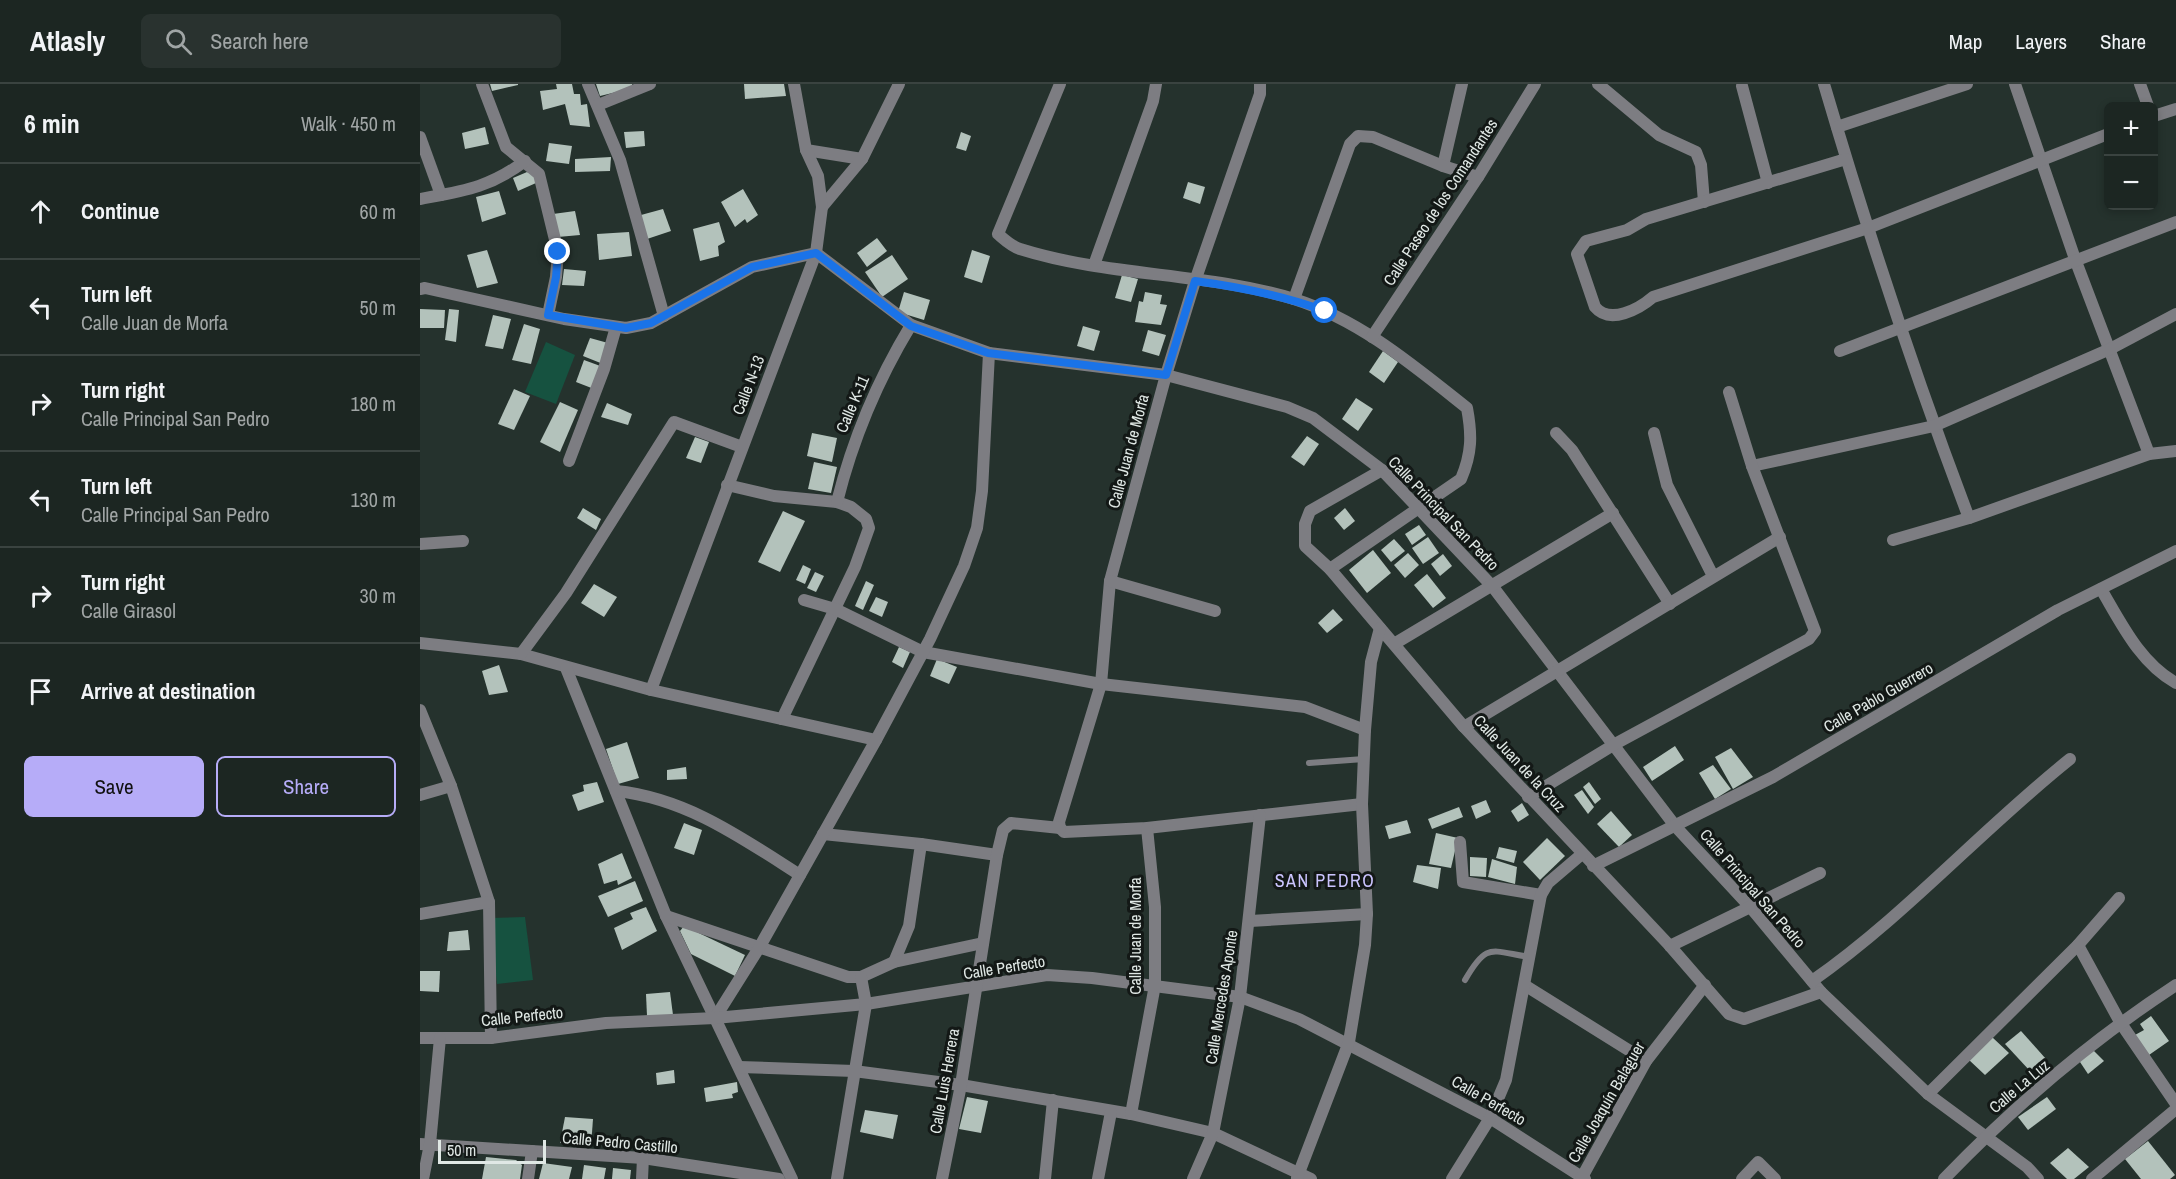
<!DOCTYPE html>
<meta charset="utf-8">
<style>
:root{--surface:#1c2622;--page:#29322f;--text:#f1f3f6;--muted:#a0a5a5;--line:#3a4340;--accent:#b6acf8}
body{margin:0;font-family:"Archivo Narrow",sans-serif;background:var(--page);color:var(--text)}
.controls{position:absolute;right:18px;top:18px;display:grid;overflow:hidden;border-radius:9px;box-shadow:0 3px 9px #0003}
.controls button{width:54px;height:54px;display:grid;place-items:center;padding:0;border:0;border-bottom:2px solid var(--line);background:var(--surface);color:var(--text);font:30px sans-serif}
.scale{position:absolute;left:18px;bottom:15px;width:108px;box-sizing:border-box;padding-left:6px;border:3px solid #e0e8e5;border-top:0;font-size:16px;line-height:21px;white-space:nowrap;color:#e0e8e5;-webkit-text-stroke:4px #131816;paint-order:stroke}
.stop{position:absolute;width:18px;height:18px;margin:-14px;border:4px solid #1a73e8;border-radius:50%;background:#fff}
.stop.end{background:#1a73e8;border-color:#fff;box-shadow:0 2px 6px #0008}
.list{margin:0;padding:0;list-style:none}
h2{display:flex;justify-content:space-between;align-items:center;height:78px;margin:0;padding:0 24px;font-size:26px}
h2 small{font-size:20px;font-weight:400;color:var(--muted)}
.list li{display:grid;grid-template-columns:39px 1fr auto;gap:18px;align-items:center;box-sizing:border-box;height:96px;padding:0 24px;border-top:2px solid var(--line)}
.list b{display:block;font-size:22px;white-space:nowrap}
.list p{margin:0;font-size:20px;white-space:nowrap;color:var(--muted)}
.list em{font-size:20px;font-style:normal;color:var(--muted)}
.actions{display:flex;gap:12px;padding:18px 24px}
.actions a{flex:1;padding:14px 0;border:2px solid var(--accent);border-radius:9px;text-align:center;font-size:21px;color:var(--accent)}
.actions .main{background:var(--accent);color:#111}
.icon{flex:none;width:33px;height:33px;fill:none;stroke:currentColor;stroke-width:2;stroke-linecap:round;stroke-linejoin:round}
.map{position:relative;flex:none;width:1756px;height:1095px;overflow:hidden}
header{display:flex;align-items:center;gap:36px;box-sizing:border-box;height:84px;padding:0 30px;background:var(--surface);border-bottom:2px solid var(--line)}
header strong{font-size:28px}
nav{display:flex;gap:33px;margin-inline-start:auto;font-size:21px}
.search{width:420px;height:54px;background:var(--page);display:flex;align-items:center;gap:15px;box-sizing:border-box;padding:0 21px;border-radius:9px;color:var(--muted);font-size:22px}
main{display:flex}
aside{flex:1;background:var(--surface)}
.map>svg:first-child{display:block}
.green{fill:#165240}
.building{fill:#b3c2bb}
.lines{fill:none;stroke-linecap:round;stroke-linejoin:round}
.service{stroke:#7d7d82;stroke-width:6}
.minor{stroke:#7d7d82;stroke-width:12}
.route{stroke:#1a73e8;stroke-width:8}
.labels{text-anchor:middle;stroke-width:6;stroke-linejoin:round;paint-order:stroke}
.street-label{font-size:16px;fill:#e0e8e5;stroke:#131816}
.neighbourhood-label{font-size:18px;letter-spacing:1.5px;fill:#cbc4fe;stroke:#131816}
</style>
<header>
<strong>Atlasly</strong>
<div class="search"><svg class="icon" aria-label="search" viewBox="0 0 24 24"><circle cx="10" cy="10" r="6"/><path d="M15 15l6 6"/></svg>Search here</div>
<nav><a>Map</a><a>Layers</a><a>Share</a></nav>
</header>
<main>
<aside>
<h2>6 min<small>Walk · 450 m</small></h2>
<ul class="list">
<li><svg class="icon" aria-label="ahead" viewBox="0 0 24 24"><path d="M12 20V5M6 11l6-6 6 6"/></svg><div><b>Continue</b></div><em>60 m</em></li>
<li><svg class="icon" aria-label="left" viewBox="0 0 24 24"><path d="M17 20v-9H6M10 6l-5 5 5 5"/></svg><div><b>Turn left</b><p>Calle Juan de Morfa</p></div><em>50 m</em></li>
<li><svg class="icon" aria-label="right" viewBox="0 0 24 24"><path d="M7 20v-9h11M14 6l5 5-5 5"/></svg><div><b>Turn right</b><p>Calle Principal San Pedro</p></div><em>180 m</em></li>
<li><svg class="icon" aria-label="left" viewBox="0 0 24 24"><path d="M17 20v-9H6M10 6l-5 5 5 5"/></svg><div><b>Turn left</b><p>Calle Principal San Pedro</p></div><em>130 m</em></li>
<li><svg class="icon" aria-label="right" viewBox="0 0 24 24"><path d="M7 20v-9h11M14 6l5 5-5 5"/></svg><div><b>Turn right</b><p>Calle Girasol</p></div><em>30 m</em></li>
<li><svg class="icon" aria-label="arrive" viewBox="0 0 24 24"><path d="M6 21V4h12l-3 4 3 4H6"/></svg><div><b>Arrive at destination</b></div></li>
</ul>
<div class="actions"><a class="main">Save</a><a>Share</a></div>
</aside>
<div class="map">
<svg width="1756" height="1095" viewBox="0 0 1756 1095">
<rect width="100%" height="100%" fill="#25322d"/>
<g class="green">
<path d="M126,258L155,271L136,320L105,308Z"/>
<path d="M105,833L113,896L77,900L70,834Z"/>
</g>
<g class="building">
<path d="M70,0H98V1L72,7Z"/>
<path d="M136,0H152L154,10H160L161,21L167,20L170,43L150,41L145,20L123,26L120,7L137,5Z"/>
<path d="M176,0H212L213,4L180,12Z"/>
<path d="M324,0H364L366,12L325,15Z"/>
<path d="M65,43L69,60L45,65L42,49Z"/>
<path d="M224,47L225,62L206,64L204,48Z"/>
<path d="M541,48L551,52L546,67L536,64Z"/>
<path d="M129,59L152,62L149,80L126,77Z"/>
<path d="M191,73L190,87L155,88V75Z"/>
<path d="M107,88L114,91L116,99L98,107L93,94Z"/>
<path d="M768,98L785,103L780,120L763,114Z"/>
<path d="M323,105L338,131L327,139L325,135L315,143L301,118Z"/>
<path d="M79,107L86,130L62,138L56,113Z"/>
<path d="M243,125L251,147L227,155L221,131Z"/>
<path d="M155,127L160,151L138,153L133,130Z"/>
<path d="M299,138L305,158L298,162L299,172L280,177L273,145Z"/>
<path d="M209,148L212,172L179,176L177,150Z"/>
<path d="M457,154L467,167L447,183L437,169Z"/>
<path d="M67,166L78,199L57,204L47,171Z"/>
<path d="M552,166L570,172L562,199L544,193Z"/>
<path d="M472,171L488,195L462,213L445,188Z"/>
<path d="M144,185L166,187L164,202L142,201Z"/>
<path d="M702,191L718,195L711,218L695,214Z"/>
<path d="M484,208L510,216L504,236L478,228Z"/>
<path d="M725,208L742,211L740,220L747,221L741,241L715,238L719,217L723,218Z"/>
<path d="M0,225L25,226L24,244H0Z"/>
<path d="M29,225L39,226L36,258L25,256Z"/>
<path d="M73,231L91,235L83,265L65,262Z"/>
<path d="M104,240L120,245L111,280L92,276Z"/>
<path d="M663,242L680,247L674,267L657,262Z"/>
<path d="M728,246L746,251L739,272L722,267Z"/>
<path d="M170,254L188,259L183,280L163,272Z"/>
<path d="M963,267L978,278L964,299L949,288Z"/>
<path d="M164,276L183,283L174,305L156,298Z"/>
<path d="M94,305L110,312L94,346L78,340Z"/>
<path d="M936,314L953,325L938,347L922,335Z"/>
<path d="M140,318L158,326L140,368L120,358Z"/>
<path d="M187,319L212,330L208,341L181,333Z"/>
<path d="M392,349L417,354L412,378L387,372Z"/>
<path d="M887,352L899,360L884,382L871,373Z"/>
<path d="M275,353L289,358L281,379L266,374Z"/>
<path d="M394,378L417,383L411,409L388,405Z"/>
<path d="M163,424L181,435L176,446L157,434Z"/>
<path d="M925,424L935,437L924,446L914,434Z"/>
<path d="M363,427L385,437L360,488L338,478Z"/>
<path d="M999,441L1006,451L992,461L985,450Z"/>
<path d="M1008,453L1019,469L1003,480L992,464Z"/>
<path d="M974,455L985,467L971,478L961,466Z"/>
<path d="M953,466L971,489L947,509L929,486Z"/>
<path d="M988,469L999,481L985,494L974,481Z"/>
<path d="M1023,470L1032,482L1020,492L1011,480Z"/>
<path d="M383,481L391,485L385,500L376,496Z"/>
<path d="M395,488L404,492L396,508L387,504Z"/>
<path d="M1007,490L1026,514L1013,524L994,501Z"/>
<path d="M446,497L454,501L443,526L435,522Z"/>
<path d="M174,500L197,513L184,533L161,519Z"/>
<path d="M456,513L468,518L462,533L449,527Z"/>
<path d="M913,525L923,536L907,549L898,539Z"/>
<path d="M479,563L490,568L483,584L472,578Z"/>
<path d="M517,575L537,583L529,600L510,592Z"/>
<path d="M79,581L88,608L69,611L62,587Z"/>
<path d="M207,658L219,694L198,700L186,665Z"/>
<path d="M1255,662L1264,676L1232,697L1223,683Z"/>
<path d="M1311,664L1333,693L1313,705L1295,673Z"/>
<path d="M1293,681L1311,705L1295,715L1279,689Z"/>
<path d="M266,683L267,695L247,696V686Z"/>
<path d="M177,698L184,718L158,727L152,711L164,707L163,701Z"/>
<path d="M1169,698L1181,715L1175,720L1163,703Z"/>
<path d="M1162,706L1174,723L1168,730L1154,711Z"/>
<path d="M1066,716L1071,728L1056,735L1051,722Z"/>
<path d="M1102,719L1109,731L1098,738L1091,727Z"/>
<path d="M1039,723L1043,733L1012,745L1008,735Z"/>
<path d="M1191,727L1212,751L1199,763L1177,740Z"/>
<path d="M987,736L991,749L969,755L965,742Z"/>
<path d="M264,739L282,746L274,771L254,764Z"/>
<path d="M1016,749L1038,754L1031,784L1009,780Z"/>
<path d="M1127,754L1145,772L1120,796L1103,778Z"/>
<path d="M1079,763L1097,767L1094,779L1076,774Z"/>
<path d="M202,769L212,794L198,801L197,796L184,800L178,780Z"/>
<path d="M1050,773L1067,774L1066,793L1050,792Z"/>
<path d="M1072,775L1097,783L1095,800L1068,793Z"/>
<path d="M997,781L1021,784L1018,805L993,798Z"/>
<path d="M215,797L223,817L188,833L178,812Z"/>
<path d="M226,823L237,847L202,866L194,844L213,835L210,829Z"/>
<path d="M264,842L325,871L315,892L271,870L260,847Z"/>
<path d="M48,846L50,866L27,867L29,848Z"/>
<path d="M0,887H20L19,908L0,907Z"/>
<path d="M250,908L253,931L227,932L226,910Z"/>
<path d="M1731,932L1749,957L1729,971L1715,951L1724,946L1720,940Z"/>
<path d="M1601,947L1626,975L1610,987L1585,960Z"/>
<path d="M1572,953L1589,969L1565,991L1548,975Z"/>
<path d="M1672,965L1684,977L1668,990L1658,975Z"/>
<path d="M254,986L255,999L237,1001L236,989Z"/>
<path d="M317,998L318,1008L312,1010L313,1014L286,1018L284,1004Z"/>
<path d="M547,1013L568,1017L561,1049L539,1045Z"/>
<path d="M1627,1013L1636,1025L1608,1046L1598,1033Z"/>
<path d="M445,1026L478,1031L473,1055L440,1048Z"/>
<path d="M145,1033L173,1035L171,1062L140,1059Z"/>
<path d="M1728,1057L1755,1091L1750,1095H1721L1705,1075Z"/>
<path d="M1648,1064L1669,1083L1654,1095H1647L1630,1079Z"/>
<path d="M66,1073L96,1076L102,1081L100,1095H62Z"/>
<path d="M123,1079L152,1083L149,1095H119Z"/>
<path d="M164,1081L186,1084L184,1095H162Z"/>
<path d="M193,1084L211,1086L210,1095H192Z"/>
</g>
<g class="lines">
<g class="service">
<path d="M889,679L944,675"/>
<path d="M1045,896C1067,858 1070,867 1110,873"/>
</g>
<g class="minor">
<path d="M62,0L86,63L119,90L138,168L136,193L128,231"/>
<path d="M168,0L200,76L244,232"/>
<path d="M640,0L578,150C585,156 591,162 600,165C689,193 785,188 874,215C940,236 994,282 1047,324C1052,351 1052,369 1041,395L910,485"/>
<path d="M840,0V10L775,197L746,291L690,497L681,600L639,738L640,744L644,748L727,744L942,720"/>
<path d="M1178,0L1239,51L1276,68L1281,81L1284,118"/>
<path d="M1404,0C1447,146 1495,292 1549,434"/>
<path d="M1595,0L1655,175L1729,370"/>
<path d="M1720,0L1728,22"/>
<path d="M1322,2L1348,99"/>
<path d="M178,21L230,0"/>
<path d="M1734,32L1756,25"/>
<path d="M1417,43L1547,0"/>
<path d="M0,53L21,111"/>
<path d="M386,66L442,75"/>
<path d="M1426,75L1226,135L1207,146L1166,157L1157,170L1175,223C1190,241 1219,225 1233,213L1448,144L1688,50"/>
<path d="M1023,82L1042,0"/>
<path d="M0,115C43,107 69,104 105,77"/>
<path d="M402,123L442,75L479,0"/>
<path d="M674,181L733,17L736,0"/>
<path d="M0,205L5,204L144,235L206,244L231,239L332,183L396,169L491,241L569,269L746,291L867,323L893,334L962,386L1073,503L1256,743L1331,824L1401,908L1508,1010L1607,1083L1618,1095"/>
<path d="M874,215L930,60L938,52L953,53L1023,82L1058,93"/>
<path d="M952,253L1058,93L1115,0"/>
<path d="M1420,267L1756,138"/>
<path d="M1136,349L1152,366L1250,520"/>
<path d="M1234,349L1247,401L1293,492"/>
<path d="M149,377L184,285L196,243"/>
<path d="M1332,382L1514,342L1690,265L1756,230"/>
<path d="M962,386L890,427L885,440V462L910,485L1044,643L1250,862L1309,930L1324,935L1401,908"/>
<path d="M307,401L354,412L417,418L431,423L446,435L449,444L435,483L362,635"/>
<path d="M417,418C433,354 457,297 491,241"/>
<path d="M1473,456L1549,434L1729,370L1756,367"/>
<path d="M0,460L43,457"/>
<path d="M690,497L795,527"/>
<path d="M1681,505C1701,539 1720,579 1756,599"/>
<path d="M384,516L415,525L503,568L681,600L885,623L945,646"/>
<path d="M0,559L101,570L231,606L456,656"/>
<path d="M974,560L1193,429"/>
<path d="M101,570L146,509L254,338L322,363"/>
<path d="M146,584L246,832L372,1095"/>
<path d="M231,606L396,169L402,123L398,92L386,66L374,0"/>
<path d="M0,626L31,702L69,818L71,954"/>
<path d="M1044,643L1360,453"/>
<path d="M196,707C266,714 322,754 380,791"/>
<path d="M0,711L31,702"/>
<path d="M1108,713L1195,660L1389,555L1395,547L1332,382L1309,308"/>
<path d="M403,750L501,760L489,842L474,878"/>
<path d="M1040,758L1043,798L1121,811"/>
<path d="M501,760L577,771"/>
<path d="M1173,782L1353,693L1638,526L1756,467"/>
<path d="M0,830L69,818"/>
<path d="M246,832L428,893H441L474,878L563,859"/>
<path d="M830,837L947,830"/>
<path d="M1658,861L1700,938L1756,1020"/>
<path d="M1250,862L1400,789"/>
<path d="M1392,897C1485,832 1561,746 1650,675"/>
<path d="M1106,902L1226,977"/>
<path d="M295,934L339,864L456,656L510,555L544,482L557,444L562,407L569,269"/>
<path d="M0,954H71L186,939L295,934L446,920L627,891L672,894L820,913L879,935L1070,1034L1165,1095"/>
<path d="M319,983L434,987L541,1001L711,1030L793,1049L891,1095"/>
<path d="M1508,1010L1658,861L1699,814"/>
<path d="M711,1030L735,901V823L727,744"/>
<path d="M0,1060L223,1074L359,1095"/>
<path d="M877,1094L929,958L945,861L947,830L942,720L945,646L951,578L960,544"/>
<path d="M3,1095L10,1060L20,954"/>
<path d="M108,1095L112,1067"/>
<path d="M222,1095L223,1074"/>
<path d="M417,1095L446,920L441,893"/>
<path d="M522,1095L541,1001L577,771L583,746L591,739L640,744"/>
<path d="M625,1095L633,1016"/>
<path d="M678,1095L691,1028"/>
<path d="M773,1095L793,1049L820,913L840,731"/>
<path d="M1032,1095L1070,1034L1086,996L1121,811L1128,799L1162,770"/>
<path d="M1161,1095L1226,977L1285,901"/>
<path d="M1322,1095L1338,1078L1355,1095"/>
<path d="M1524,1095C1594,1022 1672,956 1756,901"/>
<path d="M1672,1095L1756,1025"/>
</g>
</g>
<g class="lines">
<path class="route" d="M138,168L136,193L128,231L206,244L231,239L332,183L396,169L491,242L568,269L746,291L775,197C820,203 862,211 905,227"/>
</g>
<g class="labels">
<g class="street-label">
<text transform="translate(1020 118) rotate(-57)" y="6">Calle Paseo de los Comandantes</text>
<text transform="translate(328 301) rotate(-69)" y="6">Calle N-13</text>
<text transform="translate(432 320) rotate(-67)" y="6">Calle K-11</text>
<text transform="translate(708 367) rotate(-75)" y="6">Calle Juan de Morfa</text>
<text transform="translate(1024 429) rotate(46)" y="6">Calle Principal San Pedro</text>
<text transform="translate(1458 613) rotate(-30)" y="6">Calle Pablo Guerrero</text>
<text transform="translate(1100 679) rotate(47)" y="6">Calle Juan de la Cruz</text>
<text transform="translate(1333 804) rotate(49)" y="6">Calle Principal San Pedro</text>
<text transform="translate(715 852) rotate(-90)" y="6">Calle Juan de Morfa</text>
<text transform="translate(584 883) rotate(-9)" y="6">Calle Perfecto</text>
<text transform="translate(801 913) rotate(-81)" y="6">Calle Mercedes Aponte</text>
<text transform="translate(102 932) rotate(-6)" y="6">Calle Perfecto</text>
<text transform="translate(524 997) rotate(-80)" y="6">Calle Luis Herrera</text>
<text transform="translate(1599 1002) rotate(-40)" y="6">Calle La Luz</text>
<text transform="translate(1069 1016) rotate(30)" y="6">Calle Perfecto</text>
<text transform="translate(1186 1018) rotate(-60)" y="6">Calle Joaquín Balaguer</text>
<text transform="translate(200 1058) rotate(5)" y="6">Calle Pedro Castillo</text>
</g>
<g class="neighbourhood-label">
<text x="905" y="803">SAN PEDRO</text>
</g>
</g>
</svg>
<div class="controls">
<button>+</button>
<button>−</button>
</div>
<div class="scale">50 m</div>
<div class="stop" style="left:905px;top:227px"></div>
<div class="stop end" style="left:138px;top:168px"></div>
</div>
</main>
